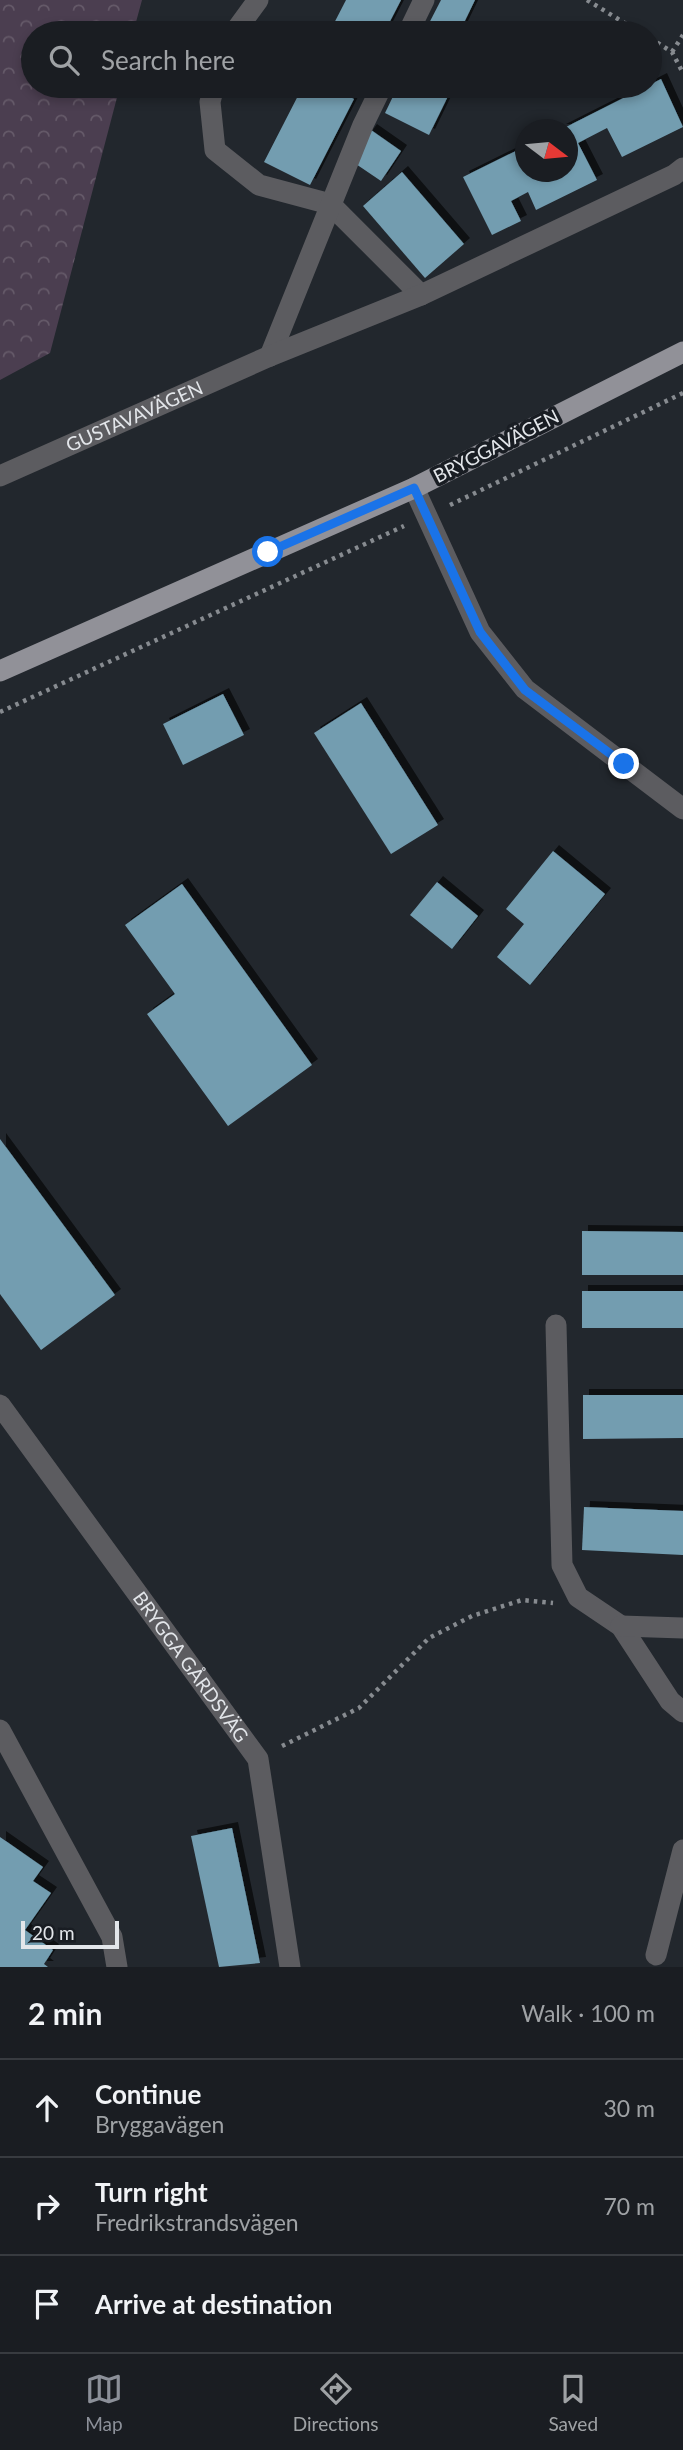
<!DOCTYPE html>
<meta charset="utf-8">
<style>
:root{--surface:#1a1d22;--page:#272a2f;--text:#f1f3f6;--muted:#9fa2a5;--line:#383b40;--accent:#8c9099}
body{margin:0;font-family:Lato,sans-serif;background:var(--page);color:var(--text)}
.compass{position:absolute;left:515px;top:119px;width:63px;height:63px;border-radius:50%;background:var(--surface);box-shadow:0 4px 10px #0003;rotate:106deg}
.scale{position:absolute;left:21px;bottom:18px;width:98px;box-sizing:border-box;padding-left:7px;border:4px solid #e3e6ea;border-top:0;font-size:19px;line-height:24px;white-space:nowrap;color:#e3e6ea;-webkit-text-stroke:5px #191d23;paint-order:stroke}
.stop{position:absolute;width:21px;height:21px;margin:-16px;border:5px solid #1a73e8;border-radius:50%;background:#fff}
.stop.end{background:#1a73e8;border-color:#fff;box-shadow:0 2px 7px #0008}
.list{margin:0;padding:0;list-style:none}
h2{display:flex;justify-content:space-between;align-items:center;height:91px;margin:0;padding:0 28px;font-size:30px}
h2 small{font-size:23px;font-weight:400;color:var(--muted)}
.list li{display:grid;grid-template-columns:46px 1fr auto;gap:21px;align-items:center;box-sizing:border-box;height:98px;padding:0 28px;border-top:2px solid var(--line)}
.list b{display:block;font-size:26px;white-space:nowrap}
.list p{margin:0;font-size:23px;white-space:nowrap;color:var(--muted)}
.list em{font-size:23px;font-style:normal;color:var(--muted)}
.icon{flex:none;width:38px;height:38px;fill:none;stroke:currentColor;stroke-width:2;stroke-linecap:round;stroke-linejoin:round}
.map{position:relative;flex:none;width:683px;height:1967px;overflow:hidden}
.search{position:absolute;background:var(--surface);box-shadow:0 4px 10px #0003;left:21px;right:21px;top:21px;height:77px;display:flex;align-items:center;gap:18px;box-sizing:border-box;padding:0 24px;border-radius:38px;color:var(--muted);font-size:26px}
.sheet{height:385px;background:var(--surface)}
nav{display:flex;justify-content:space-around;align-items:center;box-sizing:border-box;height:98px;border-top:2px solid var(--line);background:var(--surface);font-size:19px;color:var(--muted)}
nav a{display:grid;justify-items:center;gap:4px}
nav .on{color:var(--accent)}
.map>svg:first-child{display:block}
.forest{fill:url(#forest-crowns)}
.building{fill:#739db0;filter:url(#shadow)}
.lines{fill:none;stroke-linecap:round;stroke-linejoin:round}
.path{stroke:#878b90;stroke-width:4.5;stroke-dasharray:3.5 5;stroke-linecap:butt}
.minor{stroke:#5c5c60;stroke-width:21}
.major{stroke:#919198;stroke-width:21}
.route{stroke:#1a73e8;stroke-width:9}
.labels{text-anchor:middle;stroke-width:7;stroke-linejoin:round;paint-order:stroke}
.street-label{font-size:19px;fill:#e3e6ea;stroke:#191d23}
</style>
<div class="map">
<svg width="683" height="1967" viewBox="0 0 683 1967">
<defs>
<pattern id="forest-crowns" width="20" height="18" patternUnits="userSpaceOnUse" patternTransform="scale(1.75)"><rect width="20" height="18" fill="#4b3e50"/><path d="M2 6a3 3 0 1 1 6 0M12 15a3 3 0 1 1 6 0" fill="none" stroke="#655a69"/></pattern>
<filter id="shadow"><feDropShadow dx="6" dy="-6" stdDeviation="0" flood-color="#0009"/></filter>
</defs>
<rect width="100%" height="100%" fill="#22272d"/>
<path class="forest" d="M0,0H142L133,33H33V86H120L50,353L0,380Z"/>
<g class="building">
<path d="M346,0H401L384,33H329Z"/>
<path d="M441,0H475L459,33H424Z"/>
<path d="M661,79L683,127L622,157L607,128L578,143L597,180L536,210L528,192L511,201L521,221L492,235L463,177L526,146V172H568V130H560Z"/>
<path d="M303,86H334L333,88L354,99L310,185L264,162Z"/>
<path d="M398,86H453L429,135L385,113Z"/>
<path d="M371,130L401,151L381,181L350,160Z"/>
<path d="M402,172L464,244L425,278L363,206Z"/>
<path d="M223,694L244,735L183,765L163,724Z"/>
<path d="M361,703L438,825L391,854L314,733Z"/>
<path d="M553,851L605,894L530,985L497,957L524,924L506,909Z"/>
<path d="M437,882L478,916L452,949L410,915Z"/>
<path d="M182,884L312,1065L228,1126L147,1014L175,994L125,925Z"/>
<path d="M0,1139L115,1295L41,1350L0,1294Z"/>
<path d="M582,1231L683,1232V1275H582Z"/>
<rect x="582" y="1291" width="101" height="37"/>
<path d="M583,1395H683V1438L583,1439Z"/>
<path d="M584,1507L683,1511V1555L582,1550Z"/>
<path d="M232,1828L260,1963L219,1967L191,1836Z"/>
<path d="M0,1837L43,1867L33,1881L51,1893L25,1930L53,1950L44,1964L48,1967H0Z"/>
</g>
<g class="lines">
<g class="path">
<path d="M587,0L641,33"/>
<path d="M650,38L672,52L683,73"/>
<path d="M672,52L683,35"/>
<path d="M450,505L683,393"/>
<path d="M0,712L404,526"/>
<path d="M282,1746L359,1708L429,1638L472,1616L522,1600L553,1603"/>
</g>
<g class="minor">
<path d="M234,33L258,0"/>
<path d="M408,33L424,0"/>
<path d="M214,86L210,102L215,150L259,185L330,204L421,295"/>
<path d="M270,356L363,125L382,86"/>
<path id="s1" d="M0,476L270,356L421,295L674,175L683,168"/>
<path d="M414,488L480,632L525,689L683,809"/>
<path d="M556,1325L562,1565L578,1597L621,1626L670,1701L683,1712"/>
<path id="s2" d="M0,1405L258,1759L290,1967"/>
<path d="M621,1626L683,1628"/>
<path d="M0,1730L112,1937L117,1967"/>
<path d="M656,1955L683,1850"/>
</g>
<path class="major" d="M0,671L414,488L683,352"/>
</g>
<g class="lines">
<path class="route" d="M268,552L414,488L480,632L525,690L624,764"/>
</g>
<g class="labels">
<g class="street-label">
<text dy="7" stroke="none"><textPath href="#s1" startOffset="147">GUSTAVAVÄGEN</textPath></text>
<text transform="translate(496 446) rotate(-27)" y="7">BRYGGAVÄGEN</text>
<text dy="7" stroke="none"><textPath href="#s2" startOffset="324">BRYGGA GÅRDSVÄG</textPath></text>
</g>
</g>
</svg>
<svg class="compass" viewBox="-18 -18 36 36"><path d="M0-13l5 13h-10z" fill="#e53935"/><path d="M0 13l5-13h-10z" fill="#9fa2a5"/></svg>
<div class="scale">20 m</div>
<div class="stop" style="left:268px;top:552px"></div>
<div class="stop end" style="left:624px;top:764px"></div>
<div class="search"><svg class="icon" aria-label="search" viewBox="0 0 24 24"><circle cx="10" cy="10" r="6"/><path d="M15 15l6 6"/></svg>Search here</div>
</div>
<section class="sheet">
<h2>2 min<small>Walk · 100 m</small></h2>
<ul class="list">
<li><svg class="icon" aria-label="ahead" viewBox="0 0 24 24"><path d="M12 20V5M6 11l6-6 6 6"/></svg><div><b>Continue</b><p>Bryggavägen</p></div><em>30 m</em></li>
<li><svg class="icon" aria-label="right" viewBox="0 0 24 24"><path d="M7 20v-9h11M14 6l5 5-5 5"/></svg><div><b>Turn right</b><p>Fredrikstrandsvägen</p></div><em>70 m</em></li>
<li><svg class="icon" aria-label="arrive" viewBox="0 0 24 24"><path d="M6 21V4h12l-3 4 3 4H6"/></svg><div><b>Arrive at destination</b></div></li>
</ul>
</section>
<nav>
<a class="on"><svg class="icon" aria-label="map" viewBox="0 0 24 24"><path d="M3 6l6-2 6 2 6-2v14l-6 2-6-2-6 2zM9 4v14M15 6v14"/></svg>Map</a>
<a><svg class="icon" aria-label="directions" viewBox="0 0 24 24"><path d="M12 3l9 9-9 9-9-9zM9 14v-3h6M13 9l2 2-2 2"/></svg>Directions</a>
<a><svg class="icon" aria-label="saved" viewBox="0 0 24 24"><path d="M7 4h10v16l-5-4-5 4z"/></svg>Saved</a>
</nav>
